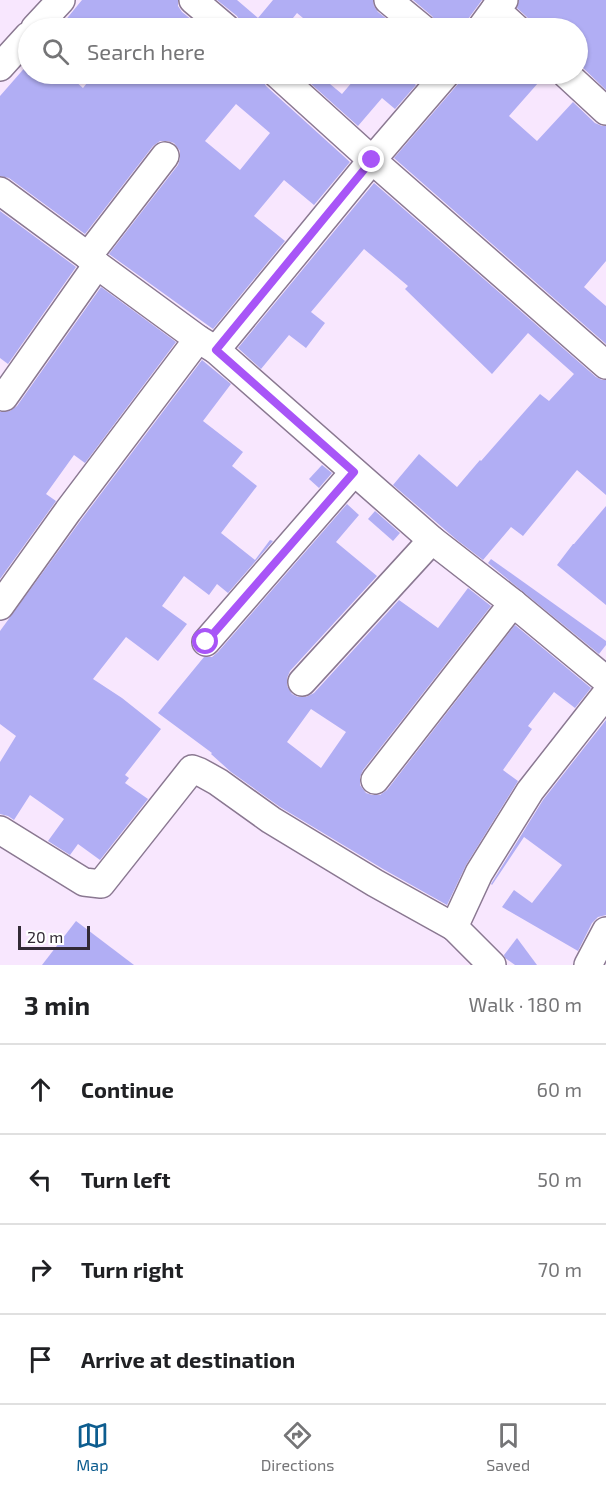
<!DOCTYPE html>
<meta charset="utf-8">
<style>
:root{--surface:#fff;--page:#f6f6f6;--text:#202124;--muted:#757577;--line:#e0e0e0;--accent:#0d5d8f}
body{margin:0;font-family:"Exo 2",sans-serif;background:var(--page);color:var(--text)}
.scale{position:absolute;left:18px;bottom:15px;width:72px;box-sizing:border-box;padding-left:6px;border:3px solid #322a35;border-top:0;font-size:16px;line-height:21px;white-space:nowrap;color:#322a35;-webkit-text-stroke:4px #fff;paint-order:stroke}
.stop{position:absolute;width:18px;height:18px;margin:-14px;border:4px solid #a855f7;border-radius:50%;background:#fff}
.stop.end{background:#a855f7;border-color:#fff;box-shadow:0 2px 6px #0008}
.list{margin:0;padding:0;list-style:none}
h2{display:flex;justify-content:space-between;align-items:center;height:78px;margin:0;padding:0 24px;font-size:26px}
h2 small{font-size:20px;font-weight:400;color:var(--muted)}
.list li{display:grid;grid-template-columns:39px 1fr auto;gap:18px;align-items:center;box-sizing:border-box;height:90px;padding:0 24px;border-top:2px solid var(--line)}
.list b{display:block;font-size:22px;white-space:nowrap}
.list em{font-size:20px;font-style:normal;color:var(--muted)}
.icon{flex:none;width:33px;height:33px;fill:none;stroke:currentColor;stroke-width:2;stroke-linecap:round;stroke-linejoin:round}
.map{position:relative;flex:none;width:606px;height:965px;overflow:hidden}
.search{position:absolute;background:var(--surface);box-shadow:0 2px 4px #0004;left:18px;right:18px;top:18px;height:66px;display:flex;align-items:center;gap:15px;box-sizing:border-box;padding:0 21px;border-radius:33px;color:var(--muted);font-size:22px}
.sheet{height:438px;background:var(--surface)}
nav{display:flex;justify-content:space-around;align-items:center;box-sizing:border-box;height:84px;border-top:2px solid var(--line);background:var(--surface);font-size:16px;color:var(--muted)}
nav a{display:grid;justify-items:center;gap:3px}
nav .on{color:var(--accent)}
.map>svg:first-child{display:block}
.building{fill:#b1aef4;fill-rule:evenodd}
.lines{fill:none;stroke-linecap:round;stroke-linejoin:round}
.minor-casing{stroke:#8a7891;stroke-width:30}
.minor{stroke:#fff;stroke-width:27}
.route{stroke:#a855f7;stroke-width:8}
</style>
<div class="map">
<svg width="606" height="965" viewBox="0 0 606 965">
<rect width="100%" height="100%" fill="#f8e7fe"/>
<g class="building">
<path d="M82,0H178V6L182,12L202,28H59Z"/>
<path d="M217,0H237L258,18L273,0H373L374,6L378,12L397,27L396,28H315L297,13L285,28H241V22L237,16Z"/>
<path d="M413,0H482L468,19L466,28H437L436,22L432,16Z"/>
<path d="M519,0H606V90L578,63V28H531V23L527,17L517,8Z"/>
<path d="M28,64V74H67L83,88L94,74H262V79L266,86L350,162L314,205L284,180L254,216L285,241L213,329L109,254L178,165L180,159V151L174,143L168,141H160L153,146L85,234L9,178L0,176V96ZM236,104L270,133L240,170L205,141Z"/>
<path d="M300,74H318L342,94L359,74H403L416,85L395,109L382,98L358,126Z"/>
<path d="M461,74H546L509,116L537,141L573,102L595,123L602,126H606V261L584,287L606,306V344L394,158L458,84L461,77Z"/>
<path d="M374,183L596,377L602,380H606V495L577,470L523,536L511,527L483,560L457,540L393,485L419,454L457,487L480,460L481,461L540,394L549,401L574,374L528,333L492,374L405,289L408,286L364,249L311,312L325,323L306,348L289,335L261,369L238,348Z"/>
<path d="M0,211L76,267L8,364L0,358Z"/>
<path d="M101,287L176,342L85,463L74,455L46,494L56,501L0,579V412L10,411L17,406Z"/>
<path d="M202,360L231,384L203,421L243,452L232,466L257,486L221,533L255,560L270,540L273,541L228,593L217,584L209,595L184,576L162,606L187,624L158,661L126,637L93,679L122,698L161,729L125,775L129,778L125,783L148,799L100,860L78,844L70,855L48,841L64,819L30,795L14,820L8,816L0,814V762L16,736L0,724V631L81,520Z"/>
<path d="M322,465L332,473L319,488L309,479Z"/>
<path d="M347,504L359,515L336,542L377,576L290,671L287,678V686L292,694L298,697H306L314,693L399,600L438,628L468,588L491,606L363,770L360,777V785L366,793L372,795H380L387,790L515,625L591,688L575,708L554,692L528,726L532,729L503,770L518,781L466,865L447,905L383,869L280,807L231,772L211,754L212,753L158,713L204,657H212L218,652ZM311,709L346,732L321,768L287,742Z"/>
<path d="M606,506V605L557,565L573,544H574Z"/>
<path d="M375,511L400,533L393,541L368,519Z"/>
<path d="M491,559L606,641V645L599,654L488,563Z"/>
<path d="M606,720V915L598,917L592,923L578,951L502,907L514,890L532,903L562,865L524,837L492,885L491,884L543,800Z"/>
<path d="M76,921L134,965H42Z"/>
<path d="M517,938L537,965H515L505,958L504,955Z"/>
</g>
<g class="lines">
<g class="minor-casing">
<g id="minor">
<path d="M193,0L226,28"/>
<path d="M388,0L422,28"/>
<path d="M495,9L516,28"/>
<path d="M35,28L61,0"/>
<path d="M481,28L495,9L504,0"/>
<path d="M0,67L28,36"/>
<path d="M277,74L372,160L606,365"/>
<path d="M566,74L606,111"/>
<path d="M0,191L88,256L97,265L198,339L216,350L432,540L513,603L606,680"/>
<path d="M88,256L165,156"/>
<path d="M216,350L372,160L446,74"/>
<path d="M4,397L97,265"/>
<path d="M0,606L68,511L198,339"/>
<path d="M206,642L354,472"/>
<path d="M302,682L432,540"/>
<path d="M375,780L513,603"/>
<path d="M0,830L84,882L101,884L192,769L200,772L218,782L271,820L375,883L454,927L492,965"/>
<path d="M454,927L479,873L530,791L606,694"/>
<path d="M588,965L606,931"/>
</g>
</g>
<use href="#minor" class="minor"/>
</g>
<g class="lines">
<path class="route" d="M206,642L354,472L216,350L372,160"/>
</g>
</svg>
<div class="scale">20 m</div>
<div class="stop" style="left:206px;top:642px"></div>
<div class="stop end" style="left:372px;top:160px"></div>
<div class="search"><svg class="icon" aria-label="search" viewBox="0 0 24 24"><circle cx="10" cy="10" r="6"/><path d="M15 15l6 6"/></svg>Search here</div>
</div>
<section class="sheet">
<h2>3 min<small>Walk · 180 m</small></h2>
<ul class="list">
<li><svg class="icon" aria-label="ahead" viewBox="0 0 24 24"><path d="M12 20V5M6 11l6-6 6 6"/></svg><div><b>Continue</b></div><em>60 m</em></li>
<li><svg class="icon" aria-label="left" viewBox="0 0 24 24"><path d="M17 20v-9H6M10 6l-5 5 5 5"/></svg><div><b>Turn left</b></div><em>50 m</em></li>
<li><svg class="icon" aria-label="right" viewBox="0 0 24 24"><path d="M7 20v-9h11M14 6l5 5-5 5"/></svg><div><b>Turn right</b></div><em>70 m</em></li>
<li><svg class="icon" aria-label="arrive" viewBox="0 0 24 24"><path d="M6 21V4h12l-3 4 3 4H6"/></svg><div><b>Arrive at destination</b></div></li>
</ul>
</section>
<nav>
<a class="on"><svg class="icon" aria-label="map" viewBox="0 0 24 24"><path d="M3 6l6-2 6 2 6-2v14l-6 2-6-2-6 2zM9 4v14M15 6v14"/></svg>Map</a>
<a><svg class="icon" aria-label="directions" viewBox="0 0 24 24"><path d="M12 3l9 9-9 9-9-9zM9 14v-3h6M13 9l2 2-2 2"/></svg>Directions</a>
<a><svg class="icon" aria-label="saved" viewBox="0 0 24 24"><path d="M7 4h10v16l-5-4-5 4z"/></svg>Saved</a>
</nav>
